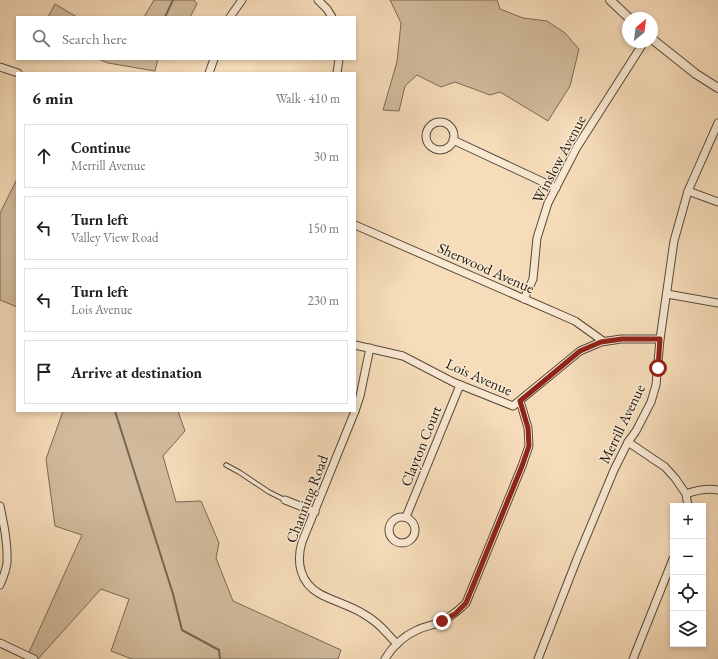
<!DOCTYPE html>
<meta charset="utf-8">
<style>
:root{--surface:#fff;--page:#f2f2f2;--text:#222;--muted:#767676;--line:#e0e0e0}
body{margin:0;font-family:"EB Garamond",serif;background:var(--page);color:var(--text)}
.controls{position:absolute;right:12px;bottom:12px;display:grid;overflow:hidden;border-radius:0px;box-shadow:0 2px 6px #0003}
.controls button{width:36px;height:36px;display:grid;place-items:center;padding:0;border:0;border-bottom:1px solid var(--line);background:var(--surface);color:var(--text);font:20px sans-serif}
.compass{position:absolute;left:622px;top:12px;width:36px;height:36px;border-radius:50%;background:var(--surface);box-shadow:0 2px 6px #0003;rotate:29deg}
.stop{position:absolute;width:12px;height:12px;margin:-9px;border:3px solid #8f2418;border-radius:50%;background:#fff}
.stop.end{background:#8f2418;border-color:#fff;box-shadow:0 1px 4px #0008}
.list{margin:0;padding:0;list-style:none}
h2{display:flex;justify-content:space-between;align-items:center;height:52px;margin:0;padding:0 16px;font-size:17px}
h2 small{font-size:13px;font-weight:400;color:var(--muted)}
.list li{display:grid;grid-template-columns:26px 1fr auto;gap:12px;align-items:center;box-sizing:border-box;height:64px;margin:0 8px 8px;padding:0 8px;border:1px solid var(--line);border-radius:0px}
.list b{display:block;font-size:15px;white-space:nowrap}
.list p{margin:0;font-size:13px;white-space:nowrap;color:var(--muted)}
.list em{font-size:13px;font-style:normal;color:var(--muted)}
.icon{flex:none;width:22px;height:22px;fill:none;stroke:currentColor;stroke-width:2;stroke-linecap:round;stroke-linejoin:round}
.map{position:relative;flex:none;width:718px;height:659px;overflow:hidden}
.search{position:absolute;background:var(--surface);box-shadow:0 2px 6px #0003;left:16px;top:16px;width:340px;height:44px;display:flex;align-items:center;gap:10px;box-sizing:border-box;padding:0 14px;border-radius:0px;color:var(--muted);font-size:15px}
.panel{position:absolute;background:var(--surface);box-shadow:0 2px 6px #0003;left:16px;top:72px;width:340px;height:340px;border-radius:0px}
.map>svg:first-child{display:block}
.green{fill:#d2bb9c;stroke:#7a6a56}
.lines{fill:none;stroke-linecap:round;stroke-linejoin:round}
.stream{stroke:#766552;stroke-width:2}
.service-casing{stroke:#56493a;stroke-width:5.5}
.minor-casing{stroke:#56493a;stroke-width:9}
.tertiary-casing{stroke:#56493a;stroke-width:10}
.service{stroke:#f9e8d2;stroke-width:3.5}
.minor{stroke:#f9e8d2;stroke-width:7}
.tertiary{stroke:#f9e8d2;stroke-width:8}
.route{stroke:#8f2418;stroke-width:5}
.labels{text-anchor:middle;stroke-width:3;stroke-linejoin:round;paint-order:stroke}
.street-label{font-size:15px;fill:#21180f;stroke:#f9e8d2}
</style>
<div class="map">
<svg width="718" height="659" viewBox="0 0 718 659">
<rect width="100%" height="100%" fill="#f6dcb9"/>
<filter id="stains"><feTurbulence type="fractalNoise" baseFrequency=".005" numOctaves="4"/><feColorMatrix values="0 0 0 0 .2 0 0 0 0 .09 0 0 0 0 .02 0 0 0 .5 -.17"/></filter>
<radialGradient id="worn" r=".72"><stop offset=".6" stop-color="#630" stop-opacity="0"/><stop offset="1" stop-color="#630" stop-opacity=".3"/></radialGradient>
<g class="green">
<path d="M154,0H194L197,4L190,17H144Z"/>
<path d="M390,0H497L500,9L523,18L547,21L565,33L579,49L570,86L548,121L500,92L490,95L455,82L441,87L417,75L405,86L399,111L383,110L397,62L401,23Z"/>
<path d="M55,4L77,17H48Z"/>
<path d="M98,59H158L155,71L108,63Z"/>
<path d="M17,179V307L0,300V213Z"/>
<path d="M63,411H178L185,431L163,456L176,502L201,501L219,543L216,558L233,601L341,650L338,659H132L111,651L129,599L101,589L38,659H26L82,535L55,526L46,459Z"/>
</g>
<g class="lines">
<g class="stream">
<path d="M165,17L173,0"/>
<path d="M115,411L173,594L182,630L219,650L220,659"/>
</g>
<g class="service-casing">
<path id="service" d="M226,465L239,472L269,492L285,500"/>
</g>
<g class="minor-casing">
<g id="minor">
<path d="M318,0L327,9L332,17"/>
<path d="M230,17L242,0"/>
<path d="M0,67L18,73"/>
<path d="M209,73L214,59"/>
<path d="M337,73L339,59"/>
<circle cx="440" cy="136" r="14"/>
<path d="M453,140L556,188"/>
<path d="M688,191L718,202"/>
<path d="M355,225L575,321L603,341"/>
<path d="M667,294L718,303"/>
<path d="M524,299L533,279L537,238L548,203L577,147L644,42"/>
<path d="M355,345L403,356L453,382L513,406L580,351L601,342L621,339H660"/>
<path d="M355,411L302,542C296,562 300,583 320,594C333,601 349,605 362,613C369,617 376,622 382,628C387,633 392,639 397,644"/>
<path d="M355,411L360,396L370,348"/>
<path d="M628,442L665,467L675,478L686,494L688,506"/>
<path d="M686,494C697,490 707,488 718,490"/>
<path d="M285,500L315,512"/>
<path d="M0,506C4,525 8,544 7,563C6,571 3,578 0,585"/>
<circle cx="402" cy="530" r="13"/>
<path d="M406,517L460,385"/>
<path d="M0,643L34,659"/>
<path d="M385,659C392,647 404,636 417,630C423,627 429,626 435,624C447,620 457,612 466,603L522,466L529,446L528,428L520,401"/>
<path d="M538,659L577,559L614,470L628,442L636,431L651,402L656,385L660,339L674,241L688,191L718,123"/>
<path d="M633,659L673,559"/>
</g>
</g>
<g class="tertiary-casing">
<g id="tertiary">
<path d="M610,0L629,18"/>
<path d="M652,39L696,74L718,88"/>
</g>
</g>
<use href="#service" class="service"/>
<use href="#minor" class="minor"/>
<use href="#tertiary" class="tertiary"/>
</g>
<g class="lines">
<path class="route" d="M442,621L455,614L466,603L522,466L529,446L528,428L520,401L580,351L601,342L622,339H660L658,368"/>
</g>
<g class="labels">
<g class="street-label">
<text transform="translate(559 159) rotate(-62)" y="5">Winslow Avenue</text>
<text transform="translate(486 268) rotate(24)" y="5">Sherwood Avenue</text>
<text transform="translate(479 377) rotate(24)" y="5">Lois Avenue</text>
<text transform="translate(622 424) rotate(-64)" y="5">Merrill Avenue</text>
<text transform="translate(421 446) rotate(-68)" y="5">Clayton Court</text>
<text transform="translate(307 499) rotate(-69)" y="5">Channing Road</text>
</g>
</g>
<rect width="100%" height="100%" filter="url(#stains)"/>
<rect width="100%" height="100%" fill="url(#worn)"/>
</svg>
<div class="controls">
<button>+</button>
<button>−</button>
<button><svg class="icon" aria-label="locate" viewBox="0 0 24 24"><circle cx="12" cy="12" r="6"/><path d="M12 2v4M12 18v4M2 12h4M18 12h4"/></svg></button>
<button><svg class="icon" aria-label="layers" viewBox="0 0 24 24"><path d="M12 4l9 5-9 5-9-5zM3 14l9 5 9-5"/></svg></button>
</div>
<svg class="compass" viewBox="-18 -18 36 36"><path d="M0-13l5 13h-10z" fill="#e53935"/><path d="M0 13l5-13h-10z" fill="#767676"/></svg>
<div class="stop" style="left:658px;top:368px"></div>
<div class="stop end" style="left:442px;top:621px"></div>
<div class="search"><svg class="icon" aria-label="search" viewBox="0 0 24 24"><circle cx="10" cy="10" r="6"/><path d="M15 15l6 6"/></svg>Search here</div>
<section class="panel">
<h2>6 min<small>Walk · 410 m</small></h2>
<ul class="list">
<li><svg class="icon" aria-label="ahead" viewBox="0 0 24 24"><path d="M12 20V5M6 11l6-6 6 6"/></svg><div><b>Continue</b><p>Merrill Avenue</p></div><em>30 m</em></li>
<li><svg class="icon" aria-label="left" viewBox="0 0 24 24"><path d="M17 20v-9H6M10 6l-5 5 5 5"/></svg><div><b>Turn left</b><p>Valley View Road</p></div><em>150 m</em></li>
<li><svg class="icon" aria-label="left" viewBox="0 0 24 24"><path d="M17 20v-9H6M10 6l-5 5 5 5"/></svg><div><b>Turn left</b><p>Lois Avenue</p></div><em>230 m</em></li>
<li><svg class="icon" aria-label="arrive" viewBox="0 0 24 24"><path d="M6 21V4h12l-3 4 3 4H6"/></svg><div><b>Arrive at destination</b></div></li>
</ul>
</section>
</div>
